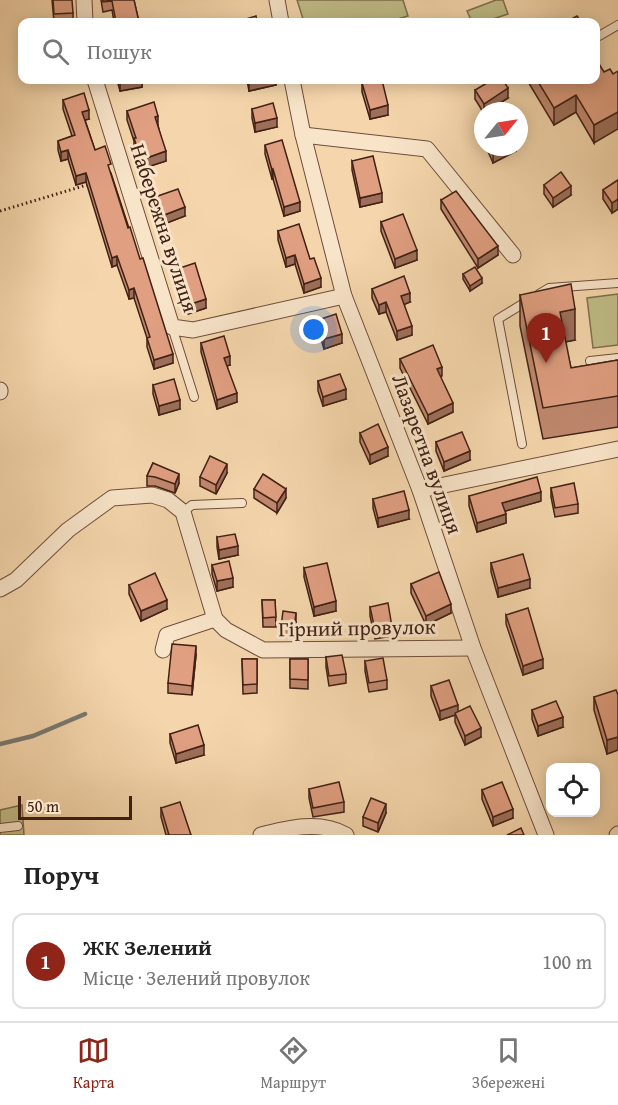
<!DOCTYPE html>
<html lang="uk">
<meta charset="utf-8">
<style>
:root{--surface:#fff;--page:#f2f2f2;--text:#222;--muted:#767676;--line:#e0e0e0;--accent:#8f2418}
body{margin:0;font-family:"Gentium Book Plus",serif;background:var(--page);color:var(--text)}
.controls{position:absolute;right:18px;bottom:18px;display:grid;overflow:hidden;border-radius:12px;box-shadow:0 3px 15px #0003}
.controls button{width:54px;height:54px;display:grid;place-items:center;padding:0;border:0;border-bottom:2px solid var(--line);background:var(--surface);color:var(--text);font:30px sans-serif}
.compass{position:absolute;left:474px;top:102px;width:54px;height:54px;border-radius:50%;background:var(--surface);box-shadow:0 3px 15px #0003;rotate:60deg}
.scale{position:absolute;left:18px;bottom:15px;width:114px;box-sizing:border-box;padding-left:6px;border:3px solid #412115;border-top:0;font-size:16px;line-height:21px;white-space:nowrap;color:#412115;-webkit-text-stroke:4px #f8e4c9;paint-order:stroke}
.you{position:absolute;left:314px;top:330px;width:21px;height:21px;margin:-15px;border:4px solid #fff;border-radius:50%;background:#1a73e8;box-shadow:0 0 0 9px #1a73e833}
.badge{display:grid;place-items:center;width:39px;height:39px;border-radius:50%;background:var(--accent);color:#fff;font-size:20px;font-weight:700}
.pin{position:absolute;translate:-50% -50px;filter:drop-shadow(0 2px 3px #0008)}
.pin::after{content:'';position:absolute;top:32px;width:21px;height:18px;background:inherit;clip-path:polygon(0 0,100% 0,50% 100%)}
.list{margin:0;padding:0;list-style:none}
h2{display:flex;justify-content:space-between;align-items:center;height:78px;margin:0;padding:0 24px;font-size:26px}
h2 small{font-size:20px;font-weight:400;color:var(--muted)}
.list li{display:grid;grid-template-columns:39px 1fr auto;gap:18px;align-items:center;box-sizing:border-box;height:96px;margin:0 12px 12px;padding:0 12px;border:2px solid var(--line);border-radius:12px}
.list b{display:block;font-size:22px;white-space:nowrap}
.list p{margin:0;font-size:20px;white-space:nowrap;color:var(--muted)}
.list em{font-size:20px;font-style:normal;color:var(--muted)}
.icon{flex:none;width:33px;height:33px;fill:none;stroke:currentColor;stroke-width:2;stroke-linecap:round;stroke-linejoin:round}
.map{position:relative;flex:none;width:618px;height:835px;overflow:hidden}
.search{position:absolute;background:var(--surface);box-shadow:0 3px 15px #0003;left:18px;right:18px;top:18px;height:66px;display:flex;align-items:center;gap:15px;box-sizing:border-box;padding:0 21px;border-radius:12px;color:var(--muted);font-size:22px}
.sheet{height:186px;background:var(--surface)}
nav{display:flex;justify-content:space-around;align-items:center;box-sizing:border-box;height:84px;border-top:2px solid var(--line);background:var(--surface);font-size:16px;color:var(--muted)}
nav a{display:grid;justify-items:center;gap:3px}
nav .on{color:var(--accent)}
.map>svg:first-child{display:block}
.green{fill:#c0bd87;stroke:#806f4e;stroke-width:1.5}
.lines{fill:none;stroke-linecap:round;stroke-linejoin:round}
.stream{stroke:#797b73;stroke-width:4.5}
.lane-casing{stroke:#6e4e3b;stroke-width:10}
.street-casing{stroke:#6e4e3b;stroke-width:17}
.path{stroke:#412115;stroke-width:3;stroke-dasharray:1.5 3;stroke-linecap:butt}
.lane{stroke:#f8e4c9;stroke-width:8}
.street{stroke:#f8e4c9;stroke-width:15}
.wall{fill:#c1896f;stroke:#412115;stroke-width:1.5}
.shaded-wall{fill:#9d6f5a;stroke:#412115;stroke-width:1.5}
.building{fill:#e09f81;stroke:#412115;stroke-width:1.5}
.labels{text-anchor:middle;stroke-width:6;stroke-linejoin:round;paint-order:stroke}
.street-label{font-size:21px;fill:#412115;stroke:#f8e4c9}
</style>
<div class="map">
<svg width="618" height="835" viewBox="0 0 618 835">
<rect width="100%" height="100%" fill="#f5d6ac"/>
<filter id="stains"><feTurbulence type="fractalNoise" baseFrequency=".00333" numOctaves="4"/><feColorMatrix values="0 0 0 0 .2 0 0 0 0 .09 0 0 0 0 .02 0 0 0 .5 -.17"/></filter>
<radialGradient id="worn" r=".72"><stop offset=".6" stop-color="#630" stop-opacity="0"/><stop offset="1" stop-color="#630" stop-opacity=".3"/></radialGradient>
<g class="green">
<path d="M297,0H403L408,16L388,22H304Z"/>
<path d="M496,0H503L508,14L484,22H472L467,11Z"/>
<path d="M618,294V345L593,348L587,298Z"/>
<path d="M22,805L24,835H0V810Z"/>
</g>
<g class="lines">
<path class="stream" d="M0,744L33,736L85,714"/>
<g class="lane-casing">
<g id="lane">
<path d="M599,36L618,25"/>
<path d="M539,294L549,288L618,283"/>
<path d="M172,327L194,397"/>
<path d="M590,361L618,358"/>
<path d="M522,444L498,319L529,300"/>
<path d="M183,512L192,505L242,503"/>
<path d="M0,828L18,826"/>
</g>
</g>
<g class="street-casing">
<g id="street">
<path d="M84,0L85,22"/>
<path d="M277,0L281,22"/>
<path d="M95,80L172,327L193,330L344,296"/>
<path d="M292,80L303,135L344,296L420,490L473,648L546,835"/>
<path d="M303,135L427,149L513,255"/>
<path d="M0,390V392"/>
<path d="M420,490L618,449"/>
<path d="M0,589L16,580L68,530L112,498L152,495L168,500L183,512L215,619L226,630L263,650L473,648"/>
<path d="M163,650L167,635L215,619"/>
<path d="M261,835C288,828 320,820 346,835"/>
<path d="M617,835L618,834"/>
</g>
</g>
<path class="path" d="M0,211L90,184"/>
<use href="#lane" class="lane"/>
<use href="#street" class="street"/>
</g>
<g class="wall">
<path d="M52,0L73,13V22H54Z"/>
<path d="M101,0H134L139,22H114L112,10L103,12Z"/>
<path d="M52,80H67L52,82Z"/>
<path d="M117,80H142V87L120,91Z"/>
<path d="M247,80H276V85L249,91Z"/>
<path d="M527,80H596L594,143L576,112L554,125Z"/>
<path d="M362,83L388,115L370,119L362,92Z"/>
<path d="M475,90L508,98L487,111L483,112L475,99Z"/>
<path d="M63,100L89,119L85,120L95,150L111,173L173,363L154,369L147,347V338L134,298L129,299L117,265L112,267L86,182L76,185L68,159L61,161L58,150V141L72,136L63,109Z"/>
<path d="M252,109L277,127L255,132L252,118Z"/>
<path d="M127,111L158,125L166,161L141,169L134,147V141L127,120Z"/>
<path d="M265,145L300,211L284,216L273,179H272L265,154Z"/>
<path d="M486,147H516V151L493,163Z"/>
<path d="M352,161L382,202L360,207L352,170Z"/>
<path d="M618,180V209L612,213L603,199V190Z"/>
<path d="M544,185L571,195L553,207L544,194Z"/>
<path d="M152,198L185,216L159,226L152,207Z"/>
<path d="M441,200L498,255L478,268L441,209Z"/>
<path d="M381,222L417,260L395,268L381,231Z"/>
<path d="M278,231L310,259L321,287L304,293L295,264L286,267L278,240Z"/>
<path d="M177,269L206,308L188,314L177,278Z"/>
<path d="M463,274L482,283L470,291L463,279Z"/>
<path d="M372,289L410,302L404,304L412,335L397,340L386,312L379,314L372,298Z"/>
<path d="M520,295L575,340L565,342L571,368L618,360V427L543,439L520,326Z"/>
<path d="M318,320L342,343L324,349L318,329Z"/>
<path d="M201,343L230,365L227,366L237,402L217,409L201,352Z"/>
<path d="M400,359L442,376H440L453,412L428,424L400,368Z"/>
<path d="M318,381L346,399L323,406L318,391Z"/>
<path d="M153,385L180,409L159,415L153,394Z"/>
<path d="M360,433L388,456L370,464L360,442Z"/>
<path d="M436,442L470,460L444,471L436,451Z"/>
<path d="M153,463L179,483L175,493L155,486H147V476Z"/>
<path d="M227,473L216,494L200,486V477Z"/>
<path d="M551,488L578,504V513L555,517L551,497Z"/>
<path d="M254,489L286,498L277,513L254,498Z"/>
<path d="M469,496L541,501L505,511L506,523L477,532L469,506Z"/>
<path d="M373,499L409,519L378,527L373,508Z"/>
<path d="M217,537L238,555L219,559L217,547Z"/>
<path d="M491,563L530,588L498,597L491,572Z"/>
<path d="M212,565L233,587L217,591L212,574Z"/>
<path d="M304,568L336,611L314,616L304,577Z"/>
<path d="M411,584L451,613L426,625L411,593Z"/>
<path d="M129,585L167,609L141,621L129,594Z"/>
<path d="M262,600H275L276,627H263Z"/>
<path d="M370,607L392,627V636L375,639L370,616Z"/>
<path d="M506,615L543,668L523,675L506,624Z"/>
<path d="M296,622L294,638L281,637V627Z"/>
<path d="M196,655L192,695L168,693V683Z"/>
<path d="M326,657L346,674V683L329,686L326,667Z"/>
<path d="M242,659H257V693L243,694Z"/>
<path d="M290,659H308V689L290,688Z"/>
<path d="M365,661L387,680V689L369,692L365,671Z"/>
<path d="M431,686L458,712L481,737L465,745L455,722V715L440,720L431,696Z"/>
<path d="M618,695V750L607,754L594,710V697Z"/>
<path d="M532,710L563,727L538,736L532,719Z"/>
<path d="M170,734L204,755L176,763L170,743Z"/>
<path d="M309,789L344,802V812L313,817L309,798Z"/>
<path d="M482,790L513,818L493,826L482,799Z"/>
<path d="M161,808L191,835H166L161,817Z"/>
<path d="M386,813L378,832L363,826V817Z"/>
</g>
<g class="shaded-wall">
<path d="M132,80H142V87L120,91V82Z"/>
<path d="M258,80H276V85L249,91V81Z"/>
<path d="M508,88V98L487,111H484V104Z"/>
<path d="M576,95V112L554,125V108Z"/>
<path d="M388,105V115L370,119V110Z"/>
<path d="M89,110V119L82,121V112Z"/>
<path d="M618,112V129L594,143V125Z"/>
<path d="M158,116V125L155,127V117Z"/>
<path d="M277,118V127L255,132V123Z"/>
<path d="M506,147H516V151L493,163V153Z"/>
<path d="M68,150V159L61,161V152Z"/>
<path d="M166,151V161L141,169V160Z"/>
<path d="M273,169V179H272V170Z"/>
<path d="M86,173V182L76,185V176Z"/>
<path d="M571,186V195L553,207V198Z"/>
<path d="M382,193V202L360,207V198Z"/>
<path d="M618,199V209L612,213V203Z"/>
<path d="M300,202V211L284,216V207Z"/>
<path d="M185,207V216L159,226V217Z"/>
<path d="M498,246V255L478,268V259Z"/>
<path d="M417,250V260L395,268V259Z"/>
<path d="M295,255V264L286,267V258Z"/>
<path d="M117,256V265L112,267V258Z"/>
<path d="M321,278V287L304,293V284Z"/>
<path d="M482,278V283L470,291V286Z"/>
<path d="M134,288V298L129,299V290Z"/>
<path d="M410,293V302L401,306V296Z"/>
<path d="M206,299V308L188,314V305Z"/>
<path d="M386,302V312L379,314V305Z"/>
<path d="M575,309V340L560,343V312Z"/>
<path d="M412,326V335L397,340V331Z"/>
<path d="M342,334V343L324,349V339Z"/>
<path d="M173,354V363L154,369V360Z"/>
<path d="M230,356V365L224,367V358Z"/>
<path d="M442,367V376L437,378V369Z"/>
<path d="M346,389V399L323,406V397Z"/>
<path d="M237,393V402L217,409V400Z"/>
<path d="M180,400V409L159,415V406Z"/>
<path d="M453,403V412L428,424V415Z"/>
<path d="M388,447V456L370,464V455Z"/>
<path d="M470,451V460L444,471V462Z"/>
<path d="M227,464V473L216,494V485Z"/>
<path d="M179,474V483L175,493V484Z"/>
<path d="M286,489V498L277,513V503Z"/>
<path d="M541,492V501L502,512V503Z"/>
<path d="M409,510V519L378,527V518Z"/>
<path d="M506,514V523L477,532V523Z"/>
<path d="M238,546V555L219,559V550Z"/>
<path d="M233,578V587L217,591V581Z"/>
<path d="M530,579V588L498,597V588Z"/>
<path d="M167,600V609L141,621V611Z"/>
<path d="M336,601V611L314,616V607Z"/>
<path d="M451,604V613L426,625V616Z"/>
<path d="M296,613V622L294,638V629Z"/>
<path d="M196,646V655L192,695V686Z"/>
<path d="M543,659V668L523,675V666Z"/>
<path d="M458,705V714L440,720V711Z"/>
<path d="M563,717V727L538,736V726Z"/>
<path d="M481,728V737L465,745V736Z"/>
<path d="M618,737V750L607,754V740Z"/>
<path d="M204,745V755L176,763V754Z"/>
<path d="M386,804V813L378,832V823Z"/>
<path d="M513,809V818L493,826V817Z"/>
</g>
<g class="building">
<path d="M53,0H72L73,13L54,14Z"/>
<path d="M103,0H134L139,22H116L112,1L103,2Z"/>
<path d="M256,16L257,22H239V21Z"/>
<path d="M577,16L581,22H566Z"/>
<path d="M596,59L604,72L610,69L613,74L618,71V112L594,125L576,95L554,108L537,80H596Z"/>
<path d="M119,80H132L120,82Z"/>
<path d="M374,80H382L388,105L370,110L362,83Z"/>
<path d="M492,80H503L508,88L484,104L475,90Z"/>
<path d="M84,93L89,110L82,112L95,150L105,146L111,164L108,165L128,228L130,227L140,259L143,258L173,354L154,360L147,338L150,337L134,288L129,290L117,256L112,258L86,173L76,176L68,150L61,152L58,141L75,135L63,100Z"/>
<path d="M154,102L158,116L155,117L166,151L141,160L134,138H136L127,111Z"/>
<path d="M273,103L277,118L255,123L252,109Z"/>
<path d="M282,140L300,202L284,207L273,169L272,170L265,145Z"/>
<path d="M490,147H506L493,153Z"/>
<path d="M373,156L382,193L360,198L352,161Z"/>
<path d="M561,172L571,186L553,198L544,185Z"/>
<path d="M618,180V199L612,203L603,190Z"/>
<path d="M178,189L185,207L159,217L152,198Z"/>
<path d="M456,191L498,246L478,259L441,200Z"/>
<path d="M403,214L417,250L395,259L381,222Z"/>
<path d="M299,224L310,259L314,258L321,278L304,284L295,255L286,258L278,231Z"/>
<path d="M195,263L206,299L188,305L177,269Z"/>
<path d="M475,267L482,278L470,286L463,274Z"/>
<path d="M404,276L410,293L401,296L412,326L397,331L386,302L379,305L372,289Z"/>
<path d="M571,284L575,309L560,312L571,368L618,360V396L543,408L520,295Z"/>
<path d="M336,314L342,334L324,339L318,320Z"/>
<path d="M224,336L230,356L224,358L237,393L217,400L201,343Z"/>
<path d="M433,345L442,367L437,369L453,403L428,415L400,359Z"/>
<path d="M340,374L346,389L323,397L318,381Z"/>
<path d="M174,379L180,400L159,406L153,385Z"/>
<path d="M378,424L388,447L370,455L360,433Z"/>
<path d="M462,432L470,451L444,462L436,442Z"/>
<path d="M210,456L227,464L216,485L200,477Z"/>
<path d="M153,463L179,474L175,484L155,477L147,476Z"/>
<path d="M263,474L286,489L277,503L254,489Z"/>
<path d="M537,477L541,492L502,503L506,514L477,523L469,496Z"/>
<path d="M574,483L578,504L555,508L551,488Z"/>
<path d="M404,491L409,510L378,518L373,499Z"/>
<path d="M235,534L238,546L219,550L217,537Z"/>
<path d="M523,554L530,579L498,588L491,563Z"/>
<path d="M229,561L233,578L217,581L212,565Z"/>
<path d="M327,563L336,601L314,607L304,568Z"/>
<path d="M439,572L451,604L426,616L411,584Z"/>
<path d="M155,573L167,600L141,611L129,585Z"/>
<path d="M262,600H275L276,617L263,618Z"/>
<path d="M388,603L392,627L375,630L370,607Z"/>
<path d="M528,608L543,659L523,666L506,615Z"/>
<path d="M283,611L296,613L294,629L281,627Z"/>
<path d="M172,644L196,646L192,686L168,683Z"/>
<path d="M342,655L346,674L329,676L326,657Z"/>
<path d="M383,658L387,680L369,683L365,661Z"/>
<path d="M242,659H257V684L243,685Z"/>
<path d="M290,659H308V680L290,679Z"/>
<path d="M449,680L458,705L440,711L431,686Z"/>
<path d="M616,690L618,695V737L607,740L594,697Z"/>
<path d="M556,701L563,717L538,726L532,710Z"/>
<path d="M470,706L481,728L465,736L455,713Z"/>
<path d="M198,725L204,745L176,754L170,734Z"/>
<path d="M339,782L344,802L313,808L309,789Z"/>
<path d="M502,782L513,809L493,817L482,790Z"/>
<path d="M371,798L386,804L378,823L363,817Z"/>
<path d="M180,802L191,835H169L161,808Z"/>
<path d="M521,828L524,835H507Z"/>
</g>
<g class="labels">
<g class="street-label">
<text transform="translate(164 228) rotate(72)" y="7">Набережна вулиця</text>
<text transform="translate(427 454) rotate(70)" y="7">Лазаретна вулиця</text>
<text transform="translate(357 628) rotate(-1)" y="7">Гірний провулок</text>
</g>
</g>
<rect width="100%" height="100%" filter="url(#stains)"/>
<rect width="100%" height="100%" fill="url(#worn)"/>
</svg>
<div class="controls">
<button><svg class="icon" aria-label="locate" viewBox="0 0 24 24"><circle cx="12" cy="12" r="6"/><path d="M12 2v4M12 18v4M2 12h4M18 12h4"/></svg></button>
</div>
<svg class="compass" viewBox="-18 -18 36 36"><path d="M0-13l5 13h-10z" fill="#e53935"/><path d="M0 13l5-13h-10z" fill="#767676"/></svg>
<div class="scale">50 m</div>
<div class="you"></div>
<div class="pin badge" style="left:546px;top:363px">1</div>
<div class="search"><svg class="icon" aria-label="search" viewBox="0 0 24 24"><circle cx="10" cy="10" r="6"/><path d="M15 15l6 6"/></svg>Пошук</div>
</div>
<section class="sheet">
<h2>Поруч<small></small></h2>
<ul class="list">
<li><span class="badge">1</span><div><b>ЖК Зелений</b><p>Місце · Зелений провулок</p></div><em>100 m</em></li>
</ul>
</section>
<nav>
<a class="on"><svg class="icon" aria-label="map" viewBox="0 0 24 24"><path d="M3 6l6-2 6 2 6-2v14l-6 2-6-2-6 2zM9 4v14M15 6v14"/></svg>Карта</a>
<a><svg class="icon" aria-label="directions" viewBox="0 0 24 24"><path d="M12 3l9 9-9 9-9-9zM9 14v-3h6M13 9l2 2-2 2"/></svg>Маршрут</a>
<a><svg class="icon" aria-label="saved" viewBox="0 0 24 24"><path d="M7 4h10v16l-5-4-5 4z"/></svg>Збережені</a>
</nav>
